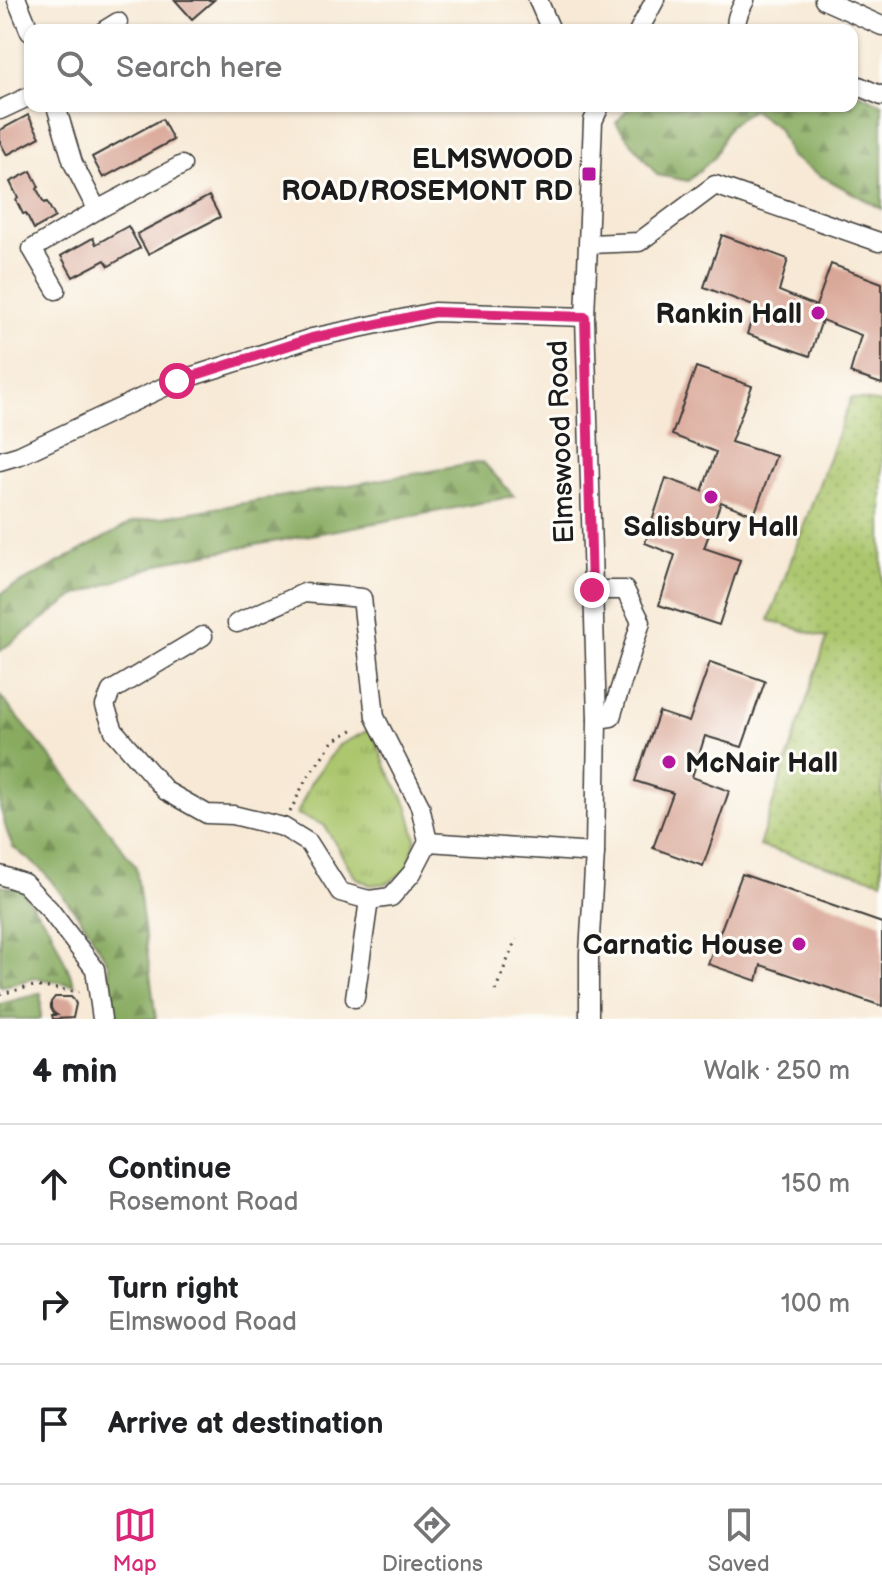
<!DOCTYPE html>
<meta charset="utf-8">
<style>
:root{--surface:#fff;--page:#f2f2f2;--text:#202124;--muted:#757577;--line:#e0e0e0;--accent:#db2777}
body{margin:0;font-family:"Balsamiq Sans",sans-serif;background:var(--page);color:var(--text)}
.stop{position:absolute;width:24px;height:24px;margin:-18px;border:6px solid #db2777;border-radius:50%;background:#fff}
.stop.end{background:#db2777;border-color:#fff;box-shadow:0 2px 8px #0008}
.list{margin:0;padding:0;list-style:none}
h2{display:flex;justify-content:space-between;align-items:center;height:104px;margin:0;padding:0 32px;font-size:34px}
h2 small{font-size:26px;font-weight:400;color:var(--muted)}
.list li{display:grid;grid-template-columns:52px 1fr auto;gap:24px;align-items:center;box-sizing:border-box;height:120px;padding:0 32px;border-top:2px solid var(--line)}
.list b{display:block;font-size:30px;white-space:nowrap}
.list p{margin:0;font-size:26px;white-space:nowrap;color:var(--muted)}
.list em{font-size:26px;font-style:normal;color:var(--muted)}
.icon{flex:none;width:44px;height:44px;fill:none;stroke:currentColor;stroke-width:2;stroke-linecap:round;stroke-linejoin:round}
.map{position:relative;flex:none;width:882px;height:1019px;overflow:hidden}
.search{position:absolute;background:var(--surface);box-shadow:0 2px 6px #0004;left:24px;right:24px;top:24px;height:88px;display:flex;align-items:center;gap:20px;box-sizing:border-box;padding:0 28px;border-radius:16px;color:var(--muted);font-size:30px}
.sheet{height:464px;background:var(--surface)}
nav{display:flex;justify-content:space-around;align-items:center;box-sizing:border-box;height:112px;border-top:2px solid var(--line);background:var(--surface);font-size:22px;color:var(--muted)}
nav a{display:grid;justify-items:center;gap:4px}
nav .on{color:var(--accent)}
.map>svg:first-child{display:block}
.grass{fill:url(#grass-tufts);stroke:#647144;stroke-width:2}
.forest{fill:url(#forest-firs);stroke:#52643e;stroke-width:2}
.park{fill:url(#park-dots);stroke:#647144;stroke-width:2}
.building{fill:#d9a798}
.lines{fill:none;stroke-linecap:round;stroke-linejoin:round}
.minor-casing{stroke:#3d3b38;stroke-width:21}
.path{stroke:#3d3b38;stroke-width:3;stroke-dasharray:2 6;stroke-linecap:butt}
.minor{stroke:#fff;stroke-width:18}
.route{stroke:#db2777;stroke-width:10}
.poi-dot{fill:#b5179e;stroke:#fdfcf7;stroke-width:3}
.labels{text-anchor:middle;stroke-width:6;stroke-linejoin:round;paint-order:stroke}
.poi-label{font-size:28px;font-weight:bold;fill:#1c1c1c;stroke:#fdfcf7;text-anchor:end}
.street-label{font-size:28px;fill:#1c1c1c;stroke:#fdfcf7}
</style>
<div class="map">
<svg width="882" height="1019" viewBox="0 0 882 1019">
<defs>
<pattern id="grass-tufts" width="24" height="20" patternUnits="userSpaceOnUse" patternTransform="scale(2)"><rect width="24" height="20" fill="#abc66d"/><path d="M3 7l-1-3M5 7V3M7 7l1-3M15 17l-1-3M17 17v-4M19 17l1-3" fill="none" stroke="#93aa5e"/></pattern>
<pattern id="forest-firs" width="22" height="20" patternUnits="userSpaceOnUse" patternTransform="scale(2)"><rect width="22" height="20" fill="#88ab60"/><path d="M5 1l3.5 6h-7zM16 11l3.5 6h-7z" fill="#6e8a4e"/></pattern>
<pattern id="park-dots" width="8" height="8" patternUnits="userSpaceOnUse" patternTransform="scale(2)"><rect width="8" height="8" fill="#abc66d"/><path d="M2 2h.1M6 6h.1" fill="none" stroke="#93aa5e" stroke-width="1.8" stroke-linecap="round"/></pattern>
</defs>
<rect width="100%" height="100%" fill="#fdfcf7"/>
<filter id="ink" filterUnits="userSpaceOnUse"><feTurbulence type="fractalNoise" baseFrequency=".0125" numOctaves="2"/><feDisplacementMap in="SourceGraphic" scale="16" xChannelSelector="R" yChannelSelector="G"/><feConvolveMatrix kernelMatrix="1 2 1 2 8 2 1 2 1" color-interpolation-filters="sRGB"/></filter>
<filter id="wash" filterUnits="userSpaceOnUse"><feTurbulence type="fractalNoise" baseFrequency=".006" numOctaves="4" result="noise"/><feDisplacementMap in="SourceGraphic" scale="32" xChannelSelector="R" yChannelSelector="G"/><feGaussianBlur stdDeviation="1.8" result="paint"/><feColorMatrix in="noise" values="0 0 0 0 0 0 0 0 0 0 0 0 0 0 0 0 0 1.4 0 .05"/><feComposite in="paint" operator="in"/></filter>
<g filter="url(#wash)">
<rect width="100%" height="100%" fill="#f7e9d5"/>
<path class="grass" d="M371,729L387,769L408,807L416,838L408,869L388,883L370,885L355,877L324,825L297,814L311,782L339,745Z"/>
<g class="forest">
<path d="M852,90L882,104V209L819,175L790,156L778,128L752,110L729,126L714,158L688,181L657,175L616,123L630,106H852Z"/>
<path d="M483,462L514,496L445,510L169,561L73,597L0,651V594L133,522Z"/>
<path d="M0,696L70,780L136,867L156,1019H113L108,963L84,923L44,872L13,847L7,832L0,807L2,766Z"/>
<path d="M0,885L20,889L51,930L75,985L36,978L0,987Z"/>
<path d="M41,993V1019H0V1004Z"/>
</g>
<path class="park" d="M851,398L882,403V881L759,846L827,638L769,620Z"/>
<g id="blocks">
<g class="building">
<path d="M175,0H214L192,19Z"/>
<path d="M28,115L40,137L7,155L0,142V130Z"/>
<path d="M162,119L173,140L103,178L92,157Z"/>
<path d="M31,171L39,187L37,189L44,203L47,202L55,217L34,229L26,213L23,214L16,200L18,198L10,182Z"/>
<path d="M209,196L220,217L148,254L137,234Z"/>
<path d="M128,226L140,248L109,266L105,260L73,277L61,256L93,238L96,244Z"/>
<path d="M722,235L788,259L779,291L816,306L831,264L882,283V384L850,373L861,335L822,320L810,356L747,334L756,307L704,287Z"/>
<path d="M696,367L752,386L731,442L776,456L754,515L721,502L704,548L740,560L719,625L659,605L675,555L645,543L666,478L702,491L716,452L672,435Z"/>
<path d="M710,662L765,681L742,747L705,736L692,777L729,791L703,866L653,848L673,793L635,781L659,712L689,722Z"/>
<path d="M742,874L882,923V1006L761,965L757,981L708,964Z"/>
<path d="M55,997H71L74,1000L76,1004L73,1018L53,1019L52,1015H57L53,1012L51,1008V1002Z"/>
</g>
</g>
</g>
<g filter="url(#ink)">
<use href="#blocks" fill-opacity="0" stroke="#3d3b38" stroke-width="2"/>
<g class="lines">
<g class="minor-casing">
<g id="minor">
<path d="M17,0L30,32"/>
<path d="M538,0L551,30"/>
<path d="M824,0L882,26"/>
<path d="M105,30L118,22"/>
<path d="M639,30L655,0"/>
<path d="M738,30C733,20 741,9 745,0"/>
<path d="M852,83L882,96"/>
<path d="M56,106L73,163L97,210"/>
<path d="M0,110L30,96"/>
<path d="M589,244L639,242L715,185L879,242"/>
<path d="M56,290L32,249L97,210L182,165"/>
<path d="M0,461L20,455L177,381L312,338L434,312L585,317"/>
<path d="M592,590H625L641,622L611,717L597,719"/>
<path d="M203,636L111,691L105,706L114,731L166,791L207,814L233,815L283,827L309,843L340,892L369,900L391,897L412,873L428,842L420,806L375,717L362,598L304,593L237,623"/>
<path d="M428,842L595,853"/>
<path d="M0,875L24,883L49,909L95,969L102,1019"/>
<path d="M355,998L369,900"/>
<path d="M589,1019V953L595,853L597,719L585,317L593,121L600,106"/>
</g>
</g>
<g class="path">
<path d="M290,812L305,781L333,741L358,727"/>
<path d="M495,991L516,939"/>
<path d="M0,994L34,986L79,992"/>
</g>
<use href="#minor" class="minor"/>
</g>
</g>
<g class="lines" filter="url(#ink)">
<path class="route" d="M177,381L312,338L434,312L585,317L592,590"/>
</g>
<g class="poi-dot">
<rect x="581" y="166" width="16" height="16" rx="4"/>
<circle cx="818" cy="313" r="8"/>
<circle cx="711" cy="497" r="8"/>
<circle cx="669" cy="762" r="8"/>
<circle cx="799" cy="944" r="8"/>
</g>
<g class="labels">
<g class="poi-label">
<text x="573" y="168">ELMSWOOD<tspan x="573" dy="32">ROAD/ROSEMONT RD</tspan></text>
<text x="802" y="323">Rankin Hall</text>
<text x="711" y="536" text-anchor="middle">Salisbury Hall</text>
<text x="685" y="772" text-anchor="start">McNair Hall</text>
<text x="783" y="954">Carnatic House</text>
</g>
<g class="street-label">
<text transform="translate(560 442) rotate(-92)" y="10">Elmswood Road</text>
</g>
</g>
</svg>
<div class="stop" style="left:177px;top:381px"></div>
<div class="stop end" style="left:592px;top:590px"></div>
<div class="search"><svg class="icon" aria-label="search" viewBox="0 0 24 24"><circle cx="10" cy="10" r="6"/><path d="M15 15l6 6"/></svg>Search here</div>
</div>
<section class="sheet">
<h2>4 min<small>Walk · 250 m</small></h2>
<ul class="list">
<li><svg class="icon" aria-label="ahead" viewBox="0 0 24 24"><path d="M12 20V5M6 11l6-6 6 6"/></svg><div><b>Continue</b><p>Rosemont Road</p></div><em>150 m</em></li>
<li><svg class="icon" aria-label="right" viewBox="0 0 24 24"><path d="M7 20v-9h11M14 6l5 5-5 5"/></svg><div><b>Turn right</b><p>Elmswood Road</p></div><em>100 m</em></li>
<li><svg class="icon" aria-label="arrive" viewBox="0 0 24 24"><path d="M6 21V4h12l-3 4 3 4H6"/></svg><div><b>Arrive at destination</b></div></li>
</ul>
</section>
<nav>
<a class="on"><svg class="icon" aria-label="map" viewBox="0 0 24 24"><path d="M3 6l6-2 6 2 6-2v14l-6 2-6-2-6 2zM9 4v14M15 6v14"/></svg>Map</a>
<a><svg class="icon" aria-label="directions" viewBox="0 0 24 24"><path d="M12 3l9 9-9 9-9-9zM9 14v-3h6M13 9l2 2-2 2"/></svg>Directions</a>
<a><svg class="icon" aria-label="saved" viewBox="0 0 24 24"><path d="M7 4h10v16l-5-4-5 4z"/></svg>Saved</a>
</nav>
